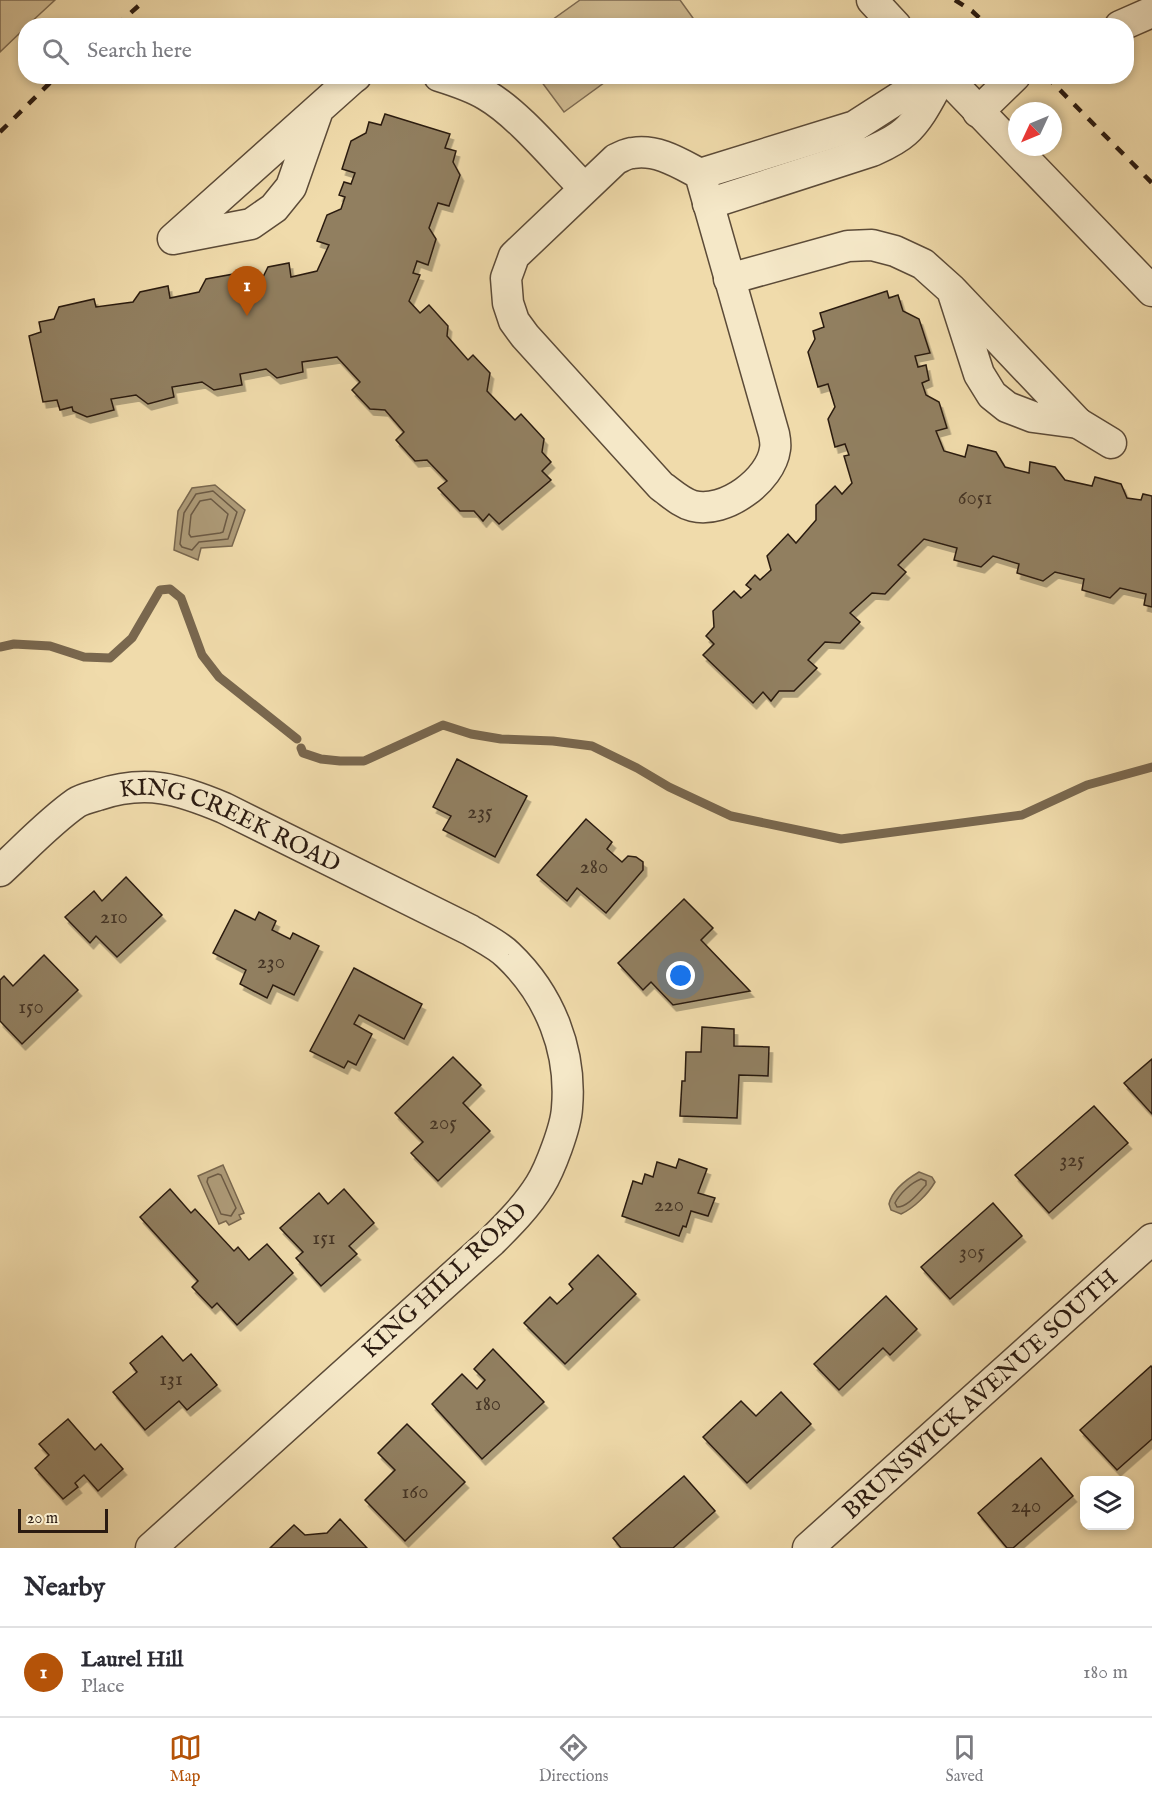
<!DOCTYPE html>
<style>
:root{--surface:#fff;--page:#f2f2f3;--text:#2b2b33;--muted:#7c7c81;--line:#e1e1e2;--accent:#b45309}
body{margin:0;font-family:"IM FELL English",serif;background:var(--page);color:var(--text)}
.controls{position:absolute;right:18px;bottom:18px;display:grid;overflow:hidden;border-radius:12px;box-shadow:0 3px 9px #0003}
.controls button{width:54px;height:54px;display:grid;place-items:center;padding:0;border:0;border-bottom:2px solid var(--line);background:var(--surface);color:var(--text);font:30px sans-serif}
.compass{position:absolute;left:1008px;top:102px;width:54px;height:54px;border-radius:50%;background:var(--surface);box-shadow:0 3px 9px #0003;rotate:226deg}
.scale{position:absolute;left:18px;bottom:15px;width:90px;box-sizing:border-box;padding-left:6px;border:3px solid #2b1b11;border-top:0;font-size:16px;line-height:21px;white-space:nowrap;color:#2b1b11;-webkit-text-stroke:4px #f5e8c8;paint-order:stroke}
.you{position:absolute;left:681px;top:976px;width:21px;height:21px;margin:-15px;border:4px solid #fff;border-radius:50%;background:#1a73e8;box-shadow:0 0 0 9px #1a73e833}
.badge{display:grid;place-items:center;width:39px;height:39px;border-radius:50%;background:var(--accent);color:#fff;font-size:20px;font-weight:700}
.pin{position:absolute;translate:-50% -50px;filter:drop-shadow(0 2px 3px #0008)}
.pin::after{content:'';position:absolute;top:32px;width:21px;height:18px;background:inherit;clip-path:polygon(0 0,100% 0,50% 100%)}
.list{margin:0;padding:0;list-style:none}
h2{display:flex;justify-content:space-between;align-items:center;height:78px;margin:0;padding:0 24px;font-size:26px}
h2 small{font-size:20px;font-weight:400;color:var(--muted)}
.list li{display:grid;grid-template-columns:39px 1fr auto;gap:18px;align-items:center;box-sizing:border-box;height:90px;padding:0 24px;border-top:2px solid var(--line)}
.list b{display:block;font-size:22px;white-space:nowrap}
.list p{margin:0;font-size:20px;white-space:nowrap;color:var(--muted)}
.list em{font-size:20px;font-style:normal;color:var(--muted)}
.icon{flex:none;width:33px;height:33px;fill:none;stroke:currentColor;stroke-width:2;stroke-linecap:round;stroke-linejoin:round}
.map{position:relative;flex:none;width:1152px;height:1548px;overflow:hidden}
.search{position:absolute;background:var(--surface);box-shadow:0 3px 9px #0003;left:18px;right:18px;top:18px;height:66px;display:flex;align-items:center;gap:15px;box-sizing:border-box;padding:0 21px;border-radius:24px;color:var(--muted);font-size:22px}
.sheet{height:168px;background:var(--surface)}
nav{display:flex;justify-content:space-around;align-items:center;box-sizing:border-box;height:84px;border-top:2px solid var(--line);background:var(--surface);font-size:16px;color:var(--muted)}
nav a{display:grid;justify-items:center;gap:3px}
nav .on{color:var(--accent)}
.map>svg:first-child{display:block}
.green{fill:#cfba91;stroke:#7d6a51;stroke-width:1.5}
.water{fill:#ad9a77;stroke:#79674e;stroke-width:1.5}
.lines{fill:none;stroke-linecap:round;stroke-linejoin:round}
.shore{stroke:#6c5a44;stroke-width:1.5}
.stream{stroke:#79674e;stroke-width:9}
.building{fill:#917f61;stroke:#2b1b11;stroke-width:1.5;filter:url(#shadow)}
.minor-casing{stroke:#5c4b38;stroke-width:33}
.minor{stroke:#f5e8c8;stroke-width:30}
.rail{stroke:#2b1b11;stroke-width:4.5;stroke-dasharray:10 10;stroke-linecap:butt}
.labels{text-anchor:middle;stroke-width:6;stroke-linejoin:round;paint-order:stroke}
.number-label{font-size:21px;fill:#443425}
.street-label{font-size:24px;fill:#2b1b11;stroke:#f5e8c8}
</style>
<div class="map">
<svg width="1152" height="1548" viewBox="0 0 1152 1548">
<defs>
<filter id="shadow"><feDropShadow dx="3.5" dy="6" stdDeviation="0" flood-color="#0004"/></filter>
</defs>
<rect width="100%" height="100%" fill="#f0dbab"/>
<filter id="stains"><feTurbulence type="fractalNoise" baseFrequency=".00333" numOctaves="4"/><feColorMatrix values="0 0 0 0 .2 0 0 0 0 .09 0 0 0 0 .02 0 0 0 .5 -.17"/></filter>
<radialGradient id="worn" r=".72"><stop offset=".6" stop-color="#630" stop-opacity="0"/><stop offset="1" stop-color="#630" stop-opacity=".3"/></radialGradient>
<g class="green">
<path d="M0,0H55L28,25L26,26L25,28L0,52Z"/>
<path d="M580,0H680L693,18L682,25H545Z"/>
<path d="M538,77H612L564,112Z"/>
</g>
<g class="water">
<path d="M215,485L245,510L232,546L201,548L198,560L174,550L178,511L192,488Z"/>
<path d="M223,1165L244,1213L239,1215L241,1219L229,1225L226,1221L219,1224L198,1176Z"/>
<path d="M919,1172L932,1177L935,1182C928,1194 914,1208 901,1214L891,1210L889,1204C892,1190 907,1179 919,1172Z"/>
</g>
<g class="lines">
<g class="shore">
<path d="M213,491L237,512L228,539L199,542L192,550L182,547L180,544L184,513L196,494Z"/>
<path d="M211,499L228,514L223,532L220,533L191,537L189,534L191,515L200,501Z"/>
<path d="M218,1174L221,1175L236,1208L231,1216L221,1214L207,1182L208,1178Z"/>
<path d="M921,1179L926,1181V1185C918,1193 908,1207 897,1207L895,1203C900,1193 911,1183 921,1179Z"/>
</g>
<g class="stream">
<path d="M0,647L14,644L50,646L84,657L110,658L132,638L160,590L170,589L181,598L202,655L219,677L297,739"/>
<path d="M301,748L303,753L321,759L340,761H364L443,725L471,734L501,739L553,741L592,746L637,768L669,787L731,816L841,839L1022,815L1087,785L1152,767"/>
</g>
</g>
<g class="building">
<path d="M385,114L450,134L445,148L456,151L453,162L460,175L449,206L438,203L429,228L436,239L428,265L417,261L413,273L420,275L409,301L420,313L429,305L448,326L447,336L468,360L473,355L490,373L487,391L515,420L521,414L544,439L542,452L551,462L542,471L551,480L499,524L489,514L483,521L474,511H460L438,488L447,481L427,460L415,461L396,440L404,432L385,410L370,409L352,390L360,382L337,357L302,362L303,372L277,378L266,369L240,374L242,385L214,390L202,382L172,387L174,397L148,404L136,395L111,399L114,410L87,417L73,411L72,407L60,410L57,400L43,402L29,336L41,332L39,322L54,319L59,307L94,299L96,307L133,302L140,292L168,286L170,298L199,292L206,279L234,274V285L262,279L268,267L289,263L291,277L317,271L329,245L317,241L327,215L341,209L345,197L339,195L344,182L351,184L355,173L342,169L351,141L366,133L369,122L381,125Z"/>
<path d="M887,291L889,298L898,295L903,311L919,319L930,353L915,356L918,367L926,365L929,380L922,383L926,395L939,402L947,428L936,431L944,451L965,457L968,445L996,452L1005,467L1029,473L1030,462L1055,467L1065,480L1092,486L1095,477L1121,484L1127,498L1141,500L1143,494L1152,496V607L1144,605L1146,594L1120,588L1110,598L1082,590L1084,579L1055,572L1043,581L1017,573L1019,564L993,556L981,567L954,560L957,548L924,539L898,565L906,572L885,594L872,593L850,613L860,622L840,643L825,642L808,660L817,668L794,691H779L771,701L763,692L753,703L703,655L714,644L706,636L714,627L713,611L734,591L741,598L751,589L746,585L755,575L760,580L771,570L767,556L788,534L796,543L816,520V505L835,486L842,494L852,483L844,456L849,455L845,444L835,447L828,419L835,407L828,384L818,387L808,352L815,339L813,331L824,327L820,313Z"/>
<path d="M457,759L527,796L495,857L443,830L451,816L433,807Z"/>
<path d="M586,819L612,842L607,849L622,862L628,856L636,857L643,862V870L606,913L577,888L567,901L537,875Z"/>
<path d="M126,877L162,915L117,957L96,936L90,943L65,917L94,891L102,901Z"/>
<path d="M684,899L713,928L701,940L750,991L673,1005L651,982L643,990L618,963Z"/>
<path d="M235,910L255,920L259,912L276,921L272,930L290,939L293,933L319,946L294,995L273,985L267,998L240,984L246,970L213,953Z"/>
<path d="M44,955L78,990L22,1044L0,1021V980L4,976L13,986Z"/>
<path d="M354,968L422,1004L404,1039L359,1015L354,1024L372,1034L356,1065L348,1061L344,1068L310,1051Z"/>
<path d="M702,1027L734,1029V1046L769,1047L768,1076L739,1075L737,1118L680,1116L682,1081H685L686,1052H701Z"/>
<path d="M453,1057L481,1085L463,1103L490,1131L438,1181L411,1153L423,1142L395,1113Z"/>
<path d="M1152,1059V1114L1124,1083Z"/>
<path d="M1094,1106L1128,1143L1049,1213L1015,1175Z"/>
<path d="M679,1159L707,1169L698,1193L715,1198L708,1216L691,1211L686,1227L683,1226L679,1236L622,1216L633,1181L642,1184L645,1174L653,1177L657,1162L676,1168Z"/>
<path d="M170,1189L191,1213L195,1209L234,1251L238,1247L249,1260L267,1244L293,1273L237,1325L217,1303L212,1308L192,1287L198,1281L140,1217Z"/>
<path d="M344,1189L374,1223L349,1246L357,1254L321,1286L296,1258L303,1252L280,1228L319,1193L328,1204Z"/>
<path d="M993,1203L1022,1236L950,1299L921,1267Z"/>
<path d="M598,1255L636,1294L565,1364L524,1323L550,1297L557,1304L573,1289L569,1284Z"/>
<path d="M886,1296L917,1329L890,1355L883,1348L839,1390L814,1364Z"/>
<path d="M162,1336L183,1361L191,1354L217,1385L187,1410L179,1401L145,1430L113,1392L137,1372L130,1363Z"/>
<path d="M493,1349L544,1402L482,1459L432,1404L462,1374L477,1389L485,1380L474,1369Z"/>
<path d="M1151,1366L1152,1368V1439L1117,1470L1080,1430Z"/>
<path d="M781,1392L811,1424L747,1483L703,1437L741,1401L756,1416Z"/>
<path d="M68,1419L95,1450L101,1444L123,1469L98,1491L84,1475L75,1483L78,1487L63,1499L35,1468L49,1455L39,1444Z"/>
<path d="M407,1424L465,1482L405,1541L365,1500L395,1470L378,1453Z"/>
<path d="M1041,1458L1073,1496L1013,1548H1007L978,1513Z"/>
<path d="M684,1476L715,1511L673,1548H621L613,1538Z"/>
<path d="M340,1519L367,1548H270L294,1525L305,1535L327,1533Z"/>
</g>
<g class="lines">
<g class="minor-casing">
<g id="minor">
<path d="M872,0L896,26"/>
<path d="M1120,26L1152,12"/>
<path d="M439,76C455,81 471,86 486,95C519,114 556,160 584,188"/>
<path d="M945,76L1152,291"/>
<path d="M318,110L291,187L274,208L251,224L173,239L352,79L356,76"/>
<path d="M978,112L1015,76"/>
<path d="M700,174L774,434C775,439 776,444 775,449C771,480 725,514 693,506C681,503 671,493 661,486L525,336L514,321L508,303L506,278L514,256L616,159C621,157 627,153 633,153C657,149 679,163 700,174L855,126L908,92L939,76"/>
<path d="M708,204L872,151C883,146 895,141 905,132C921,118 931,95 942,76"/>
<path d="M729,279L848,246L872,245L895,251L923,264L952,290L979,374L992,395L1007,407L1033,417L1078,423L952,290"/>
<path d="M1078,423L1111,443"/>
<path id="s1" d="M0,871C25,848 49,822 76,803C82,799 91,797 98,795C146,779 179,789 224,808L470,930C483,938 498,945 508,955C550,995 572,1051 567,1108C566,1127 550,1169 540,1185C527,1206 509,1224 492,1241L151,1548"/>
<path id="s2" d="M808,1548L1152,1239"/>
</g>
</g>
<use href="#minor" class="minor"/>
<g class="rail">
<path d="M955,0L972,11L988,26"/>
<path d="M116,26L145,0"/>
<path d="M1046,76L1152,183"/>
<path d="M0,132L57,76"/>
</g>
</g>
<g class="labels">
<g class="number-label">
<text x="975" y="504">6051</text>
<text x="480" y="818">235</text>
<text x="594" y="873">280</text>
<text x="114" y="923">210</text>
<text x="271" y="968">230</text>
<text x="31" y="1013">150</text>
<text x="443" y="1129">205</text>
<text x="1072" y="1166">325</text>
<text x="669" y="1211">220</text>
<text x="324" y="1244">151</text>
<text x="972" y="1258">305</text>
<text x="171" y="1385">131</text>
<text x="488" y="1410">180</text>
<text x="415" y="1498">160</text>
<text x="1026" y="1512">240</text>
</g>
<g class="street-label">
<text dy="8" stroke="none"><textPath href="#s1" startOffset="266">KING CREEK ROAD</textPath></text>
<text transform="translate(444 1280) rotate(-43)" y="8">KING HILL ROAD</text>
<text dy="8" stroke="none"><textPath href="#s2" startOffset="231">BRUNSWICK AVENUE SOUTH</textPath></text>
</g>
</g>
<rect width="100%" height="100%" filter="url(#stains)"/>
<rect width="100%" height="100%" fill="url(#worn)"/>
</svg>
<div class="controls">
<button><svg class="icon" aria-label="layers" viewBox="0 0 24 24"><path d="M12 4l9 5-9 5-9-5zM3 14l9 5 9-5"/></svg></button>
</div>
<svg class="compass" viewBox="-18 -18 36 36"><path d="M0-13l5 13h-10z" fill="#e53935"/><path d="M0 13l5-13h-10z" fill="#7c7c81"/></svg>
<div class="scale">20 m</div>
<div class="you"></div>
<div class="pin badge" style="left:247px;top:316px">1</div>
<div class="search"><svg class="icon" aria-label="search" viewBox="0 0 24 24"><circle cx="10" cy="10" r="6"/><path d="M15 15l6 6"/></svg>Search here</div>
</div>
<section class="sheet">
<h2>Nearby<small></small></h2>
<ul class="list">
<li><span class="badge">1</span><div><b>Laurel Hill</b><p>Place</p></div><em>180 m</em></li>
</ul>
</section>
<nav>
<a class="on"><svg class="icon" aria-label="map" viewBox="0 0 24 24"><path d="M3 6l6-2 6 2 6-2v14l-6 2-6-2-6 2zM9 4v14M15 6v14"/></svg>Map</a>
<a><svg class="icon" aria-label="directions" viewBox="0 0 24 24"><path d="M12 3l9 9-9 9-9-9zM9 14v-3h6M13 9l2 2-2 2"/></svg>Directions</a>
<a><svg class="icon" aria-label="saved" viewBox="0 0 24 24"><path d="M7 4h10v16l-5-4-5 4z"/></svg>Saved</a>
</nav>
